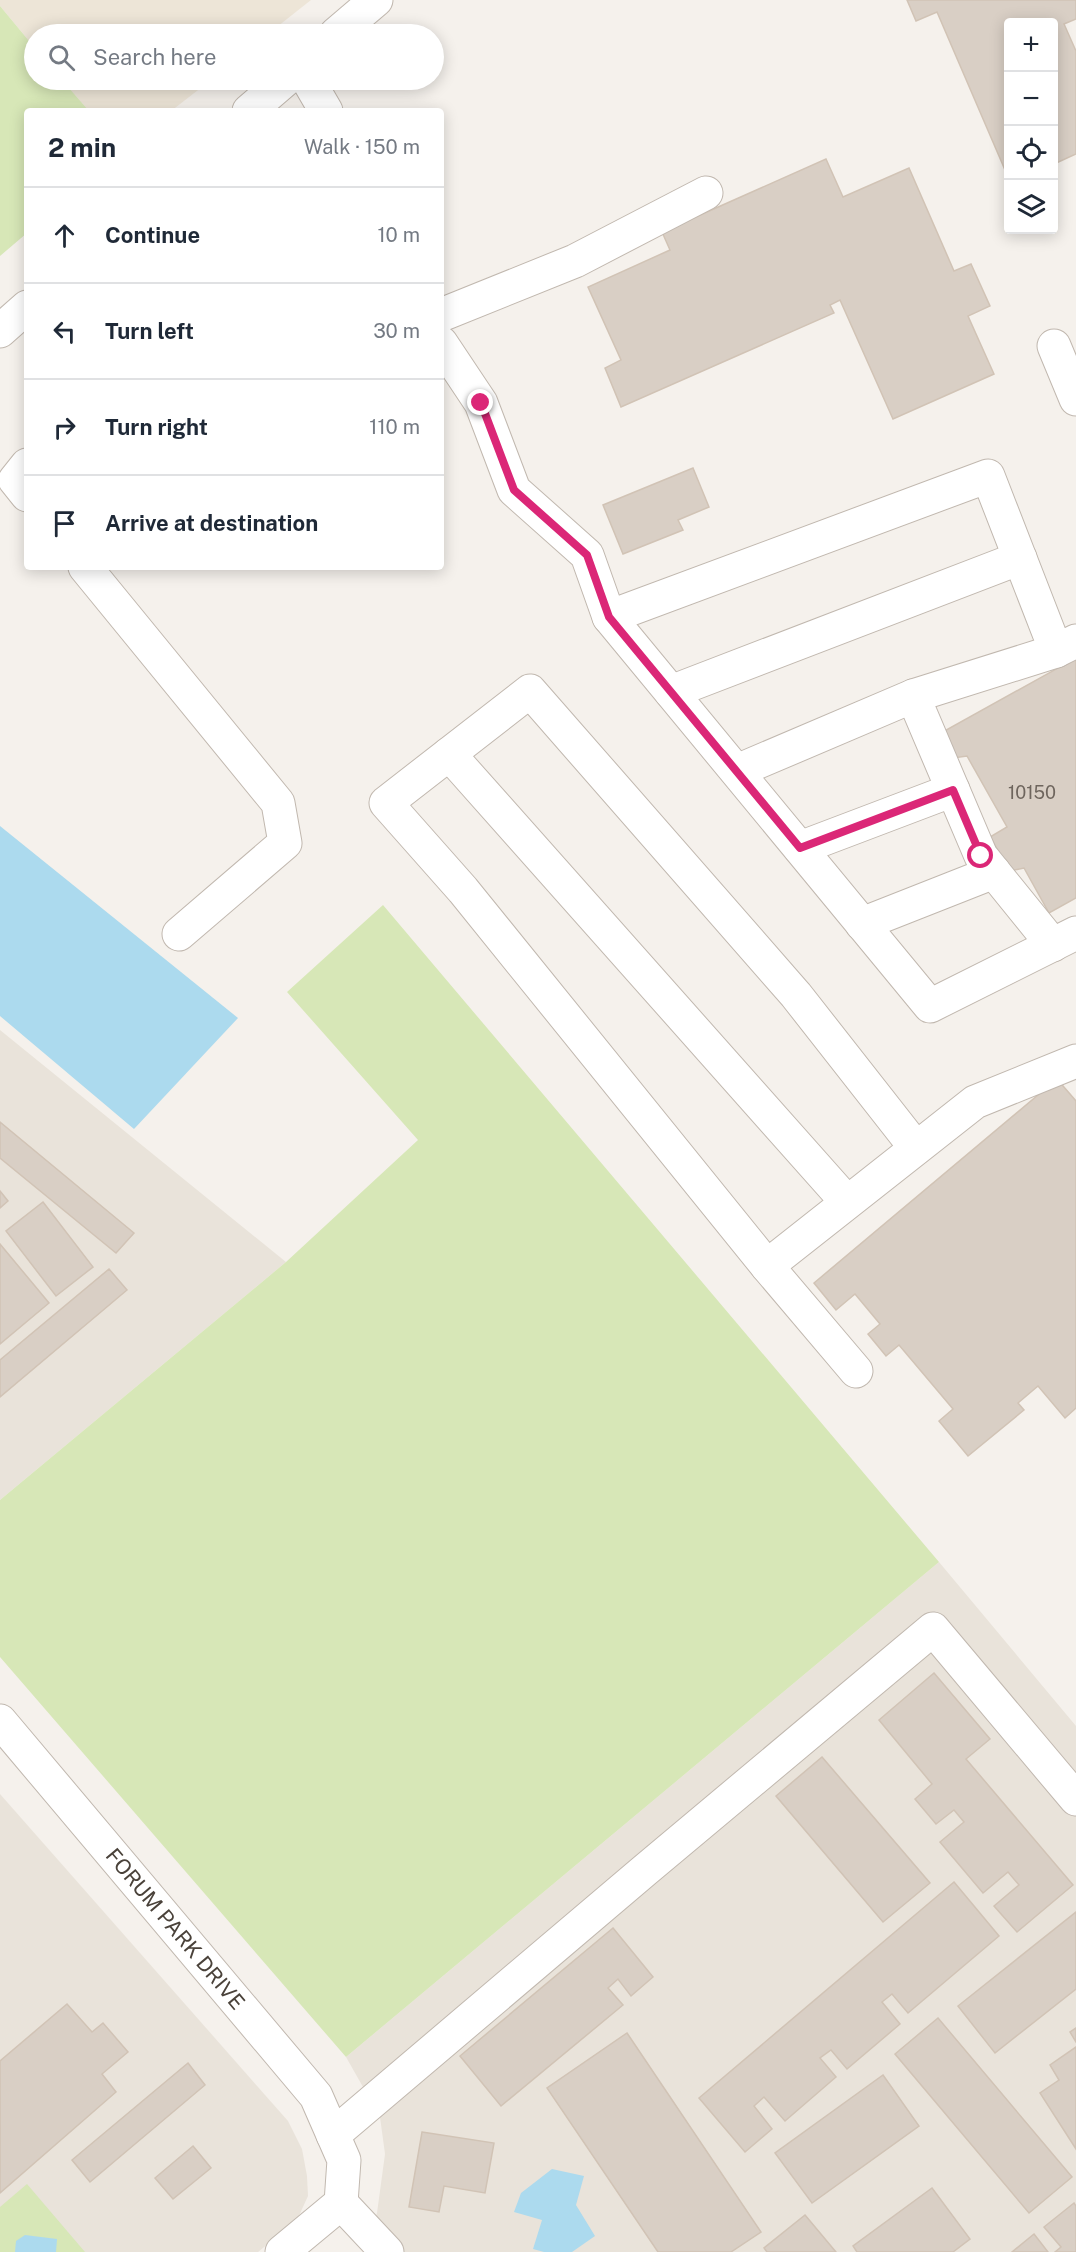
<!DOCTYPE html>
<meta charset="utf-8">
<style>
:root{--surface:#fff;--page:#f6f6f7;--text:#1f2937;--muted:#747a83;--line:#e0e1e3}
body{margin:0;font-family:"Public Sans",sans-serif;background:var(--page);color:var(--text)}
.controls{position:absolute;right:18px;top:18px;display:grid;overflow:hidden;border-radius:6px;box-shadow:0 3px 15px #0003}
.controls button{width:54px;height:54px;display:grid;place-items:center;padding:0;border:0;border-bottom:2px solid var(--line);background:var(--surface);color:var(--text);font:30px sans-serif}
.stop{position:absolute;width:18px;height:18px;margin:-14px;border:4px solid #db2777;border-radius:50%;background:#fff}
.stop.end{background:#db2777;border-color:#fff;box-shadow:0 2px 6px #0008}
.list{margin:0;padding:0;list-style:none}
h2{display:flex;justify-content:space-between;align-items:center;height:78px;margin:0;padding:0 24px;font-size:26px}
h2 small{font-size:20px;font-weight:400;color:var(--muted)}
.list li{display:grid;grid-template-columns:39px 1fr auto;gap:18px;align-items:center;box-sizing:border-box;height:96px;padding:0 24px;border-top:2px solid var(--line)}
.list b{display:block;font-size:22px;white-space:nowrap}
.list em{font-size:20px;font-style:normal;color:var(--muted)}
.icon{flex:none;width:33px;height:33px;fill:none;stroke:currentColor;stroke-width:2;stroke-linecap:round;stroke-linejoin:round}
.map{position:relative;flex:none;width:1076px;height:2252px;overflow:hidden}
.search{position:absolute;background:var(--surface);box-shadow:0 3px 15px #0003;left:24px;top:24px;width:420px;height:66px;display:flex;align-items:center;gap:15px;box-sizing:border-box;padding:0 21px;border-radius:33px;color:var(--muted);font-size:22px}
.panel{position:absolute;background:var(--surface);box-shadow:0 3px 15px #0003;left:24px;top:108px;width:420px;height:462px;border-radius:6px}
.map>svg:first-child{display:block}
.residential{fill:#e9e3da}
.education{fill:#ede5d7}
.green{fill:#d7e7b7}
.water{fill:#acdaee}
.building{fill:#d9cfc5;stroke:#d1c3b5;stroke-width:1.5}
.lines{fill:none;stroke-linecap:round;stroke-linejoin:round}
.minor-casing{stroke:#c1b8af;stroke-width:35}
.minor{stroke:#fff;stroke-width:33}
.route{stroke:#db2777;stroke-width:8}
.labels{text-anchor:middle;stroke-width:4.5;stroke-linejoin:round;paint-order:stroke}
.number-label{font-size:18px;fill:#6e655d}
.street-label{font-size:21px;fill:#4a423a;stroke:#fff}
</style>
<div class="map">
<svg width="1076" height="2252" viewBox="0 0 1076 2252">
<rect width="100%" height="100%" fill="#f5f1ec"/>
<g class="residential">
<path d="M0,1030L286,1262L0,1500Z"/>
<path d="M939,1562L1076,1726V2252H363L377,2213L385,2154L380,2117L346,2057Z"/>
<path d="M0,1794L288,2121L302,2149L307,2176L308,2196L297,2220L258,2252H0Z"/>
</g>
<g class="education">
<path d="M0,0H311L268,34H34V47L0,6Z"/>
<path d="M62,80H211L171,111H89Z"/>
</g>
<g class="green">
<path d="M0,6L34,47V80H62L89,111H27V233L0,256Z"/>
<path d="M383,905L939,1562L346,2057L0,1657V1500L286,1262L418,1140L287,992Z"/>
<path d="M27,2184L85,2252H0V2207Z"/>
</g>
<g class="water">
<path d="M0,826L238,1018L134,1129L0,1016Z"/>
<path d="M552,2169L584,2176L576,2205L595,2236L572,2252H544L533,2249L542,2220L514,2212L521,2193Z"/>
<path d="M25,2235L57,2239L56,2252H15L16,2241Z"/>
</g>
<g class="building">
<path d="M907,0H1076V19L1064,24L1076,51V154L1054,164V22H1008V177L937,12L916,21Z"/>
<path d="M826,159L843,197L909,168L954,271L971,264L990,306L968,316L994,374L893,419L840,300L830,305L834,313L621,407L605,368L621,360L588,287L670,250L662,232Z"/>
<path d="M693,468L709,507L678,520L683,530L623,554L603,505Z"/>
<path d="M1076,658V898L1049,913L1024,868L1010,871L990,837L1007,827L967,756L953,758L939,734Z"/>
<path d="M1057,1079L1076,1101V1408L1065,1418L1038,1386L1018,1403L1024,1410L968,1456L939,1421L953,1409L899,1345L886,1356L868,1334L880,1324L855,1294L836,1310L814,1283Z"/>
<path d="M0,1122L134,1233L116,1253L0,1158Z"/>
<path d="M0,1191L8,1201L0,1208Z"/>
<path d="M43,1202L93,1267L56,1296L6,1231Z"/>
<path d="M0,1244L49,1303L0,1344Z"/>
<path d="M109,1269L127,1290L0,1397V1360Z"/>
<path d="M934,1673L990,1739L966,1759L1073,1885L1017,1932L994,1906L1019,1885L1008,1872L983,1893L940,1842L964,1822L954,1810L936,1824L915,1799L932,1784L879,1720Z"/>
<path d="M822,1757L930,1883L883,1922L776,1796Z"/>
<path d="M954,1882L999,1936L908,2013L892,1994L882,2002L900,2024L847,2069L831,2050L820,2058L836,2077L785,2121L764,2097L754,2106L772,2129L745,2152L699,2098Z"/>
<path d="M1076,1912V1989L995,2053L958,2006Z"/>
<path d="M613,1928L653,1977L631,1996L618,1979L608,1988L623,2005L501,2106L460,2056Z"/>
<path d="M67,2004L92,2032L103,2023L128,2052L102,2074L116,2092L0,2193V2061Z"/>
<path d="M938,2018L1072,2177L1029,2213L895,2054Z"/>
<path d="M1076,2028V2042L1070,2032Z"/>
<path d="M627,2033L761,2232L731,2252H658L547,2088Z"/>
<path d="M1076,2047V2149L1040,2093L1059,2080L1050,2065Z"/>
<path d="M188,2063L205,2085L90,2182L72,2160Z"/>
<path d="M883,2075L919,2126L812,2203L775,2153Z"/>
<path d="M422,2132L494,2143L485,2193L444,2186L439,2212L409,2207Z"/>
<path d="M193,2146L211,2168L173,2199L155,2178Z"/>
<path d="M932,2188L970,2239L953,2252H857L853,2246Z"/>
<path d="M1074,2203L1076,2206V2252H1055L1061,2247L1044,2227Z"/>
<path d="M805,2215L836,2252H767L764,2248Z"/>
<path d="M1034,2234L1048,2252H1012Z"/>
</g>
<g class="lines">
<g class="minor-casing">
<g id="minor">
<path d="M336,34L376,0"/>
<path d="M308,80L326,111"/>
<path d="M249,111L285,80"/>
<path d="M441,315L575,261L706,193"/>
<path d="M0,331L27,307"/>
<path d="M441,343L481,403L514,490L587,555L609,617L930,1006L1076,933"/>
<path d="M1054,346L1076,399"/>
<path d="M27,465L15,480L27,495"/>
<path d="M85,567L278,803L285,843L179,934"/>
<path d="M609,617L988,476L1056,651L1076,641"/>
<path d="M671,692L1020,558"/>
<path d="M449,754L847,1202"/>
<path d="M737,771L913,696"/>
<path d="M800,848L953,790"/>
<path d="M862,924L994,872"/>
<path d="M1053,945L981,856L913,696L1056,651"/>
<path d="M767,1266L463,890L386,803L530,691L796,995L916,1148"/>
<path d="M856,1371L767,1266L975,1102L1076,1061"/>
<path d="M0,1721L316,2096L344,2160L341,2203L282,2252"/>
<path d="M333,2135L644,1871L933,1629L1076,1799"/>
<path d="M341,2203L387,2252"/>
</g>
</g>
<use href="#minor" class="minor"/>
</g>
<g class="lines">
<path class="route" d="M481,403L514,490L587,555L609,617L800,848L953,790L981,856"/>
</g>
<g class="labels">
<g class="number-label">
<text x="1032" y="799">10150</text>
</g>
<g class="street-label">
<text transform="translate(175 1929) rotate(50)" y="7">FORUM PARK DRIVE</text>
</g>
</g>
</svg>
<div class="controls">
<button>+</button>
<button>−</button>
<button><svg class="icon" aria-label="locate" viewBox="0 0 24 24"><circle cx="12" cy="12" r="6"/><path d="M12 2v4M12 18v4M2 12h4M18 12h4"/></svg></button>
<button><svg class="icon" aria-label="layers" viewBox="0 0 24 24"><path d="M12 4l9 5-9 5-9-5zM3 14l9 5 9-5"/></svg></button>
</div>
<div class="stop" style="left:981px;top:856px"></div>
<div class="stop end" style="left:481px;top:403px"></div>
<div class="search"><svg class="icon" aria-label="search" viewBox="0 0 24 24"><circle cx="10" cy="10" r="6"/><path d="M15 15l6 6"/></svg>Search here</div>
<section class="panel">
<h2>2 min<small>Walk · 150 m</small></h2>
<ul class="list">
<li><svg class="icon" aria-label="ahead" viewBox="0 0 24 24"><path d="M12 20V5M6 11l6-6 6 6"/></svg><div><b>Continue</b></div><em>10 m</em></li>
<li><svg class="icon" aria-label="left" viewBox="0 0 24 24"><path d="M17 20v-9H6M10 6l-5 5 5 5"/></svg><div><b>Turn left</b></div><em>30 m</em></li>
<li><svg class="icon" aria-label="right" viewBox="0 0 24 24"><path d="M7 20v-9h11M14 6l5 5-5 5"/></svg><div><b>Turn right</b></div><em>110 m</em></li>
<li><svg class="icon" aria-label="arrive" viewBox="0 0 24 24"><path d="M6 21V4h12l-3 4 3 4H6"/></svg><div><b>Arrive at destination</b></div></li>
</ul>
</section>
</div>
